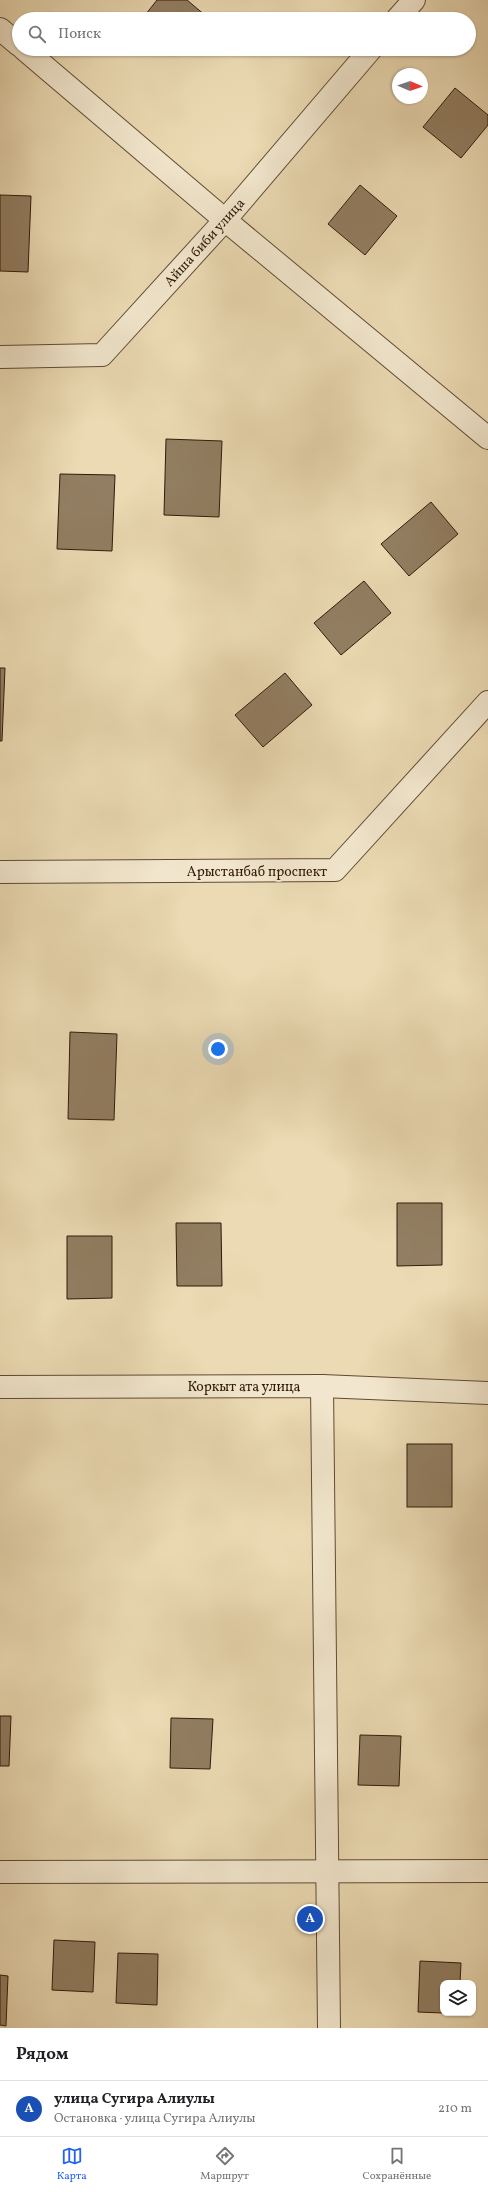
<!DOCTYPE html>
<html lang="ru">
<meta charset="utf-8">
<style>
:root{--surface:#fff;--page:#f6f6f6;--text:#202124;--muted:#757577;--line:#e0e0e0;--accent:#2563eb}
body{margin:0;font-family:Vollkorn,serif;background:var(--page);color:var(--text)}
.controls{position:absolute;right:12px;bottom:12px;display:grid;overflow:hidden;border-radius:8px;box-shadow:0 1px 3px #0004}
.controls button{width:36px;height:36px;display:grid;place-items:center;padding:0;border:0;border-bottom:1px solid var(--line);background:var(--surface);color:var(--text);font:20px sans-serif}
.compass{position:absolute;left:392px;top:68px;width:36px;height:36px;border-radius:50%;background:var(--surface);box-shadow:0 1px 3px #0004;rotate:92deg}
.you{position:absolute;left:218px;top:1049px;width:14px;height:14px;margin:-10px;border:3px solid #fff;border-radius:50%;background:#1a73e8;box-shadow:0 0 0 6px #1a73e833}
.badge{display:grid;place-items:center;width:26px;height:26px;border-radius:50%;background:var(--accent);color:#fff;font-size:13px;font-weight:700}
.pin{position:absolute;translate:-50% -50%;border:2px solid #fff;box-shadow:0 1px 4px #0006}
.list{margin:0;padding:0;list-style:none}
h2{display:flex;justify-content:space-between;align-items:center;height:52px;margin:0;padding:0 16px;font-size:17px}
h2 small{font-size:13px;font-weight:400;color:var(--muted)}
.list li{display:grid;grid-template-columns:26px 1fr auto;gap:12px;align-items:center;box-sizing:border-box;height:56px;padding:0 16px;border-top:1px solid var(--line)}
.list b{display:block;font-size:15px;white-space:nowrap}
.list p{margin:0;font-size:13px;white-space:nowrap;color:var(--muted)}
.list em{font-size:13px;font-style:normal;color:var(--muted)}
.icon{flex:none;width:22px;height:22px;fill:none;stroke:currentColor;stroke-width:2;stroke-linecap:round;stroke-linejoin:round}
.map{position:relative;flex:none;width:488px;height:2028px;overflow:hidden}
.search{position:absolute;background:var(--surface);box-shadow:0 1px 3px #0004;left:12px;right:12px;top:12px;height:44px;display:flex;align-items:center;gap:10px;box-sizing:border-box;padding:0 14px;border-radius:22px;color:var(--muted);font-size:15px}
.sheet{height:108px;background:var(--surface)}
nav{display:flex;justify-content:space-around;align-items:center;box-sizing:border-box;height:56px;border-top:1px solid var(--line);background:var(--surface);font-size:11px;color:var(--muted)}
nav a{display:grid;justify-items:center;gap:2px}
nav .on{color:var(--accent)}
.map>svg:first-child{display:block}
.building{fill:#927e62;stroke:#311a0b}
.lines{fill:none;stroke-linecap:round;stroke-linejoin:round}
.minor-casing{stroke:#604a35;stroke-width:24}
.minor{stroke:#f2e7ce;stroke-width:22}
.labels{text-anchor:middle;stroke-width:3.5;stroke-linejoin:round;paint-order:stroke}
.street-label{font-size:14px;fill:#311a0b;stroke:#f2e7ce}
</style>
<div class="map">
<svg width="488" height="2028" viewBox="0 0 488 2028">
<rect width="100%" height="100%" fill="#ebdab3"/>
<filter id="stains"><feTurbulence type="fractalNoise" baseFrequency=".005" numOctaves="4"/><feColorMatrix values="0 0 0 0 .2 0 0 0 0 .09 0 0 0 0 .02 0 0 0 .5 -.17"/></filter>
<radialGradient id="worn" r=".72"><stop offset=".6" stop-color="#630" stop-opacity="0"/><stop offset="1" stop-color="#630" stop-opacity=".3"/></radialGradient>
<g class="building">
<path d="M157,0H187L206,16L204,19H142Z"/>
<path d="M167,49H180L175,56Z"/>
<path d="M455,88L488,115V125L461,158L423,127Z"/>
<path d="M360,185L397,216L365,255L328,224Z"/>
<path d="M0,195L31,196L28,272L0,271Z"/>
<path d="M166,439L222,441L219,517L164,515Z"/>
<path d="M60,474L115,475L112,551L57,549Z"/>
<path d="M431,502L458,534L409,576L381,544Z"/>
<path d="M364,581L391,613L341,655L314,623Z"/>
<path d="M0,668H5L2,741H0Z"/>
<path d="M285,673L312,705L263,747L235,715Z"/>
<path d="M70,1032L117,1034L114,1120L68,1119Z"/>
<path d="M397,1203H442V1265L397,1266Z"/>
<path d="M176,1223H221L222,1286H177Z"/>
<path d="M67,1236H112V1298L67,1299Z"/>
<rect x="407" y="1444" width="45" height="63"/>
<path d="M0,1716H11L9,1766H0Z"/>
<path d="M171,1718L213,1719L210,1769L170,1768Z"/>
<path d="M360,1735L401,1736L399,1786L358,1785Z"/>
<path d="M54,1940L95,1942L93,1992L52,1990Z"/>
<path d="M118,1953L158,1954L157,2005L116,2003Z"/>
<path d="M420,1961L461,1963L460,1983H443V2013L418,2012Z"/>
<path d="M0,1975L8,1976L6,2026L0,2025Z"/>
</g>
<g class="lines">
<g class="minor-casing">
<g id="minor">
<path d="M397,19L414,0"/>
<path d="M0,29L19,45"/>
<path d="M24,49L225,220L488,438"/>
<path d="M0,357L102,355L225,220L371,49"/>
<path d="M0,872L335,870L488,702"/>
<path d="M322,1386L329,2028"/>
<path d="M0,1387L322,1386L488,1393"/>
<path d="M0,1872L488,1871"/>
</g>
</g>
<use href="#minor" class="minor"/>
</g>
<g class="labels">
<g class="street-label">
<text transform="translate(204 242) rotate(-48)" y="5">Айша биби улица</text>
<text x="257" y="876">Арыстанбаб проспект</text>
<text x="244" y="1391">Коркыт ата улица</text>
</g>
</g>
<rect width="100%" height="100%" filter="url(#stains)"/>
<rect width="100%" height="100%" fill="url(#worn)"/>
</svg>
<div class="controls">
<button><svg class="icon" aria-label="layers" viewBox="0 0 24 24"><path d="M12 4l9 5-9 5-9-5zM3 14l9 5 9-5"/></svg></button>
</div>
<svg class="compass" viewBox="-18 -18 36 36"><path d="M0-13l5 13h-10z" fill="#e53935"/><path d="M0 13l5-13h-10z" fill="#757577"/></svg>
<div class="you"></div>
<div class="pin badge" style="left:310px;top:1919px;background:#1a4fb4">A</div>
<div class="search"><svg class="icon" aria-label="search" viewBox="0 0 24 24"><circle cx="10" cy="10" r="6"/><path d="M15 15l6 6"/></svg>Поиск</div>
</div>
<section class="sheet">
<h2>Рядом<small></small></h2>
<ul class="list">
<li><span class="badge" style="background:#1a4fb4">A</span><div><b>улица Сугира Алиулы</b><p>Остановка · улица Сугира Алиулы</p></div><em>210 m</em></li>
</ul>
</section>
<nav>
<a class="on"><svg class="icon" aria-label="map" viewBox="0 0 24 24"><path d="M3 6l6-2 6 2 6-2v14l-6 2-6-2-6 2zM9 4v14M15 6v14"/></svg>Карта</a>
<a><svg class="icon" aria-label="directions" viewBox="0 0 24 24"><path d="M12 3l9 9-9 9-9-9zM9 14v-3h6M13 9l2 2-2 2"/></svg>Маршрут</a>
<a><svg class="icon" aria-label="saved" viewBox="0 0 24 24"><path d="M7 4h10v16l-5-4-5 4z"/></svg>Сохранённые</a>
</nav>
